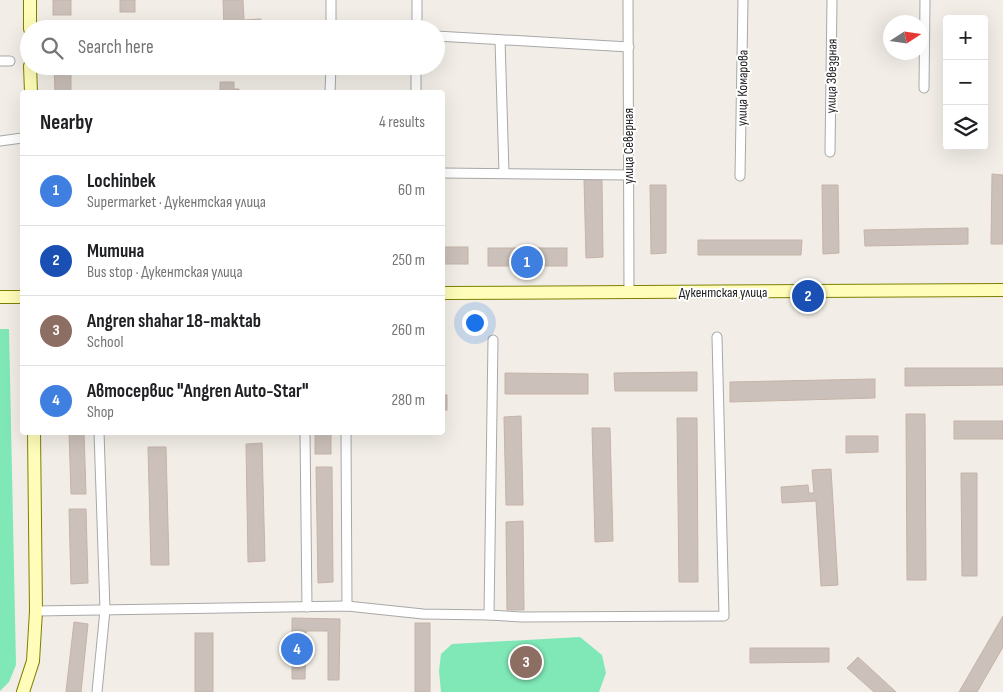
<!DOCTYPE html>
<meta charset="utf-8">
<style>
:root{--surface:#fff;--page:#f6f6f6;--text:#202124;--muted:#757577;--line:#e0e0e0;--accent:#d93025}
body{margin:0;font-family:"Sofia Sans Condensed",sans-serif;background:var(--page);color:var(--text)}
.controls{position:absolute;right:15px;top:15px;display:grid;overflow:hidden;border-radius:5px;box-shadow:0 5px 20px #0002}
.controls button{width:45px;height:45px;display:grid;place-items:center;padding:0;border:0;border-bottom:1px solid var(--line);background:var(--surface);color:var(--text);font:25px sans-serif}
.compass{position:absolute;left:883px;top:15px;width:45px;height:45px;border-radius:50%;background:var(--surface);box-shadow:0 5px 20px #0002;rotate:78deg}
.you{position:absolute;left:474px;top:322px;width:18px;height:18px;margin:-12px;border:4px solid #fff;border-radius:50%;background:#1a73e8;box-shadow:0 0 0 8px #1a73e833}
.badge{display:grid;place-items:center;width:32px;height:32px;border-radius:50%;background:var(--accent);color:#fff;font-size:16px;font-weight:700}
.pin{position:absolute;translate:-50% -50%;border:2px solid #fff;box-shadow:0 1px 5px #0006}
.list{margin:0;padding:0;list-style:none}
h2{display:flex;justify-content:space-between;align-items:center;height:65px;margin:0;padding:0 20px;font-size:21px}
h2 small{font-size:16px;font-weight:400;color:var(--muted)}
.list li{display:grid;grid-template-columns:32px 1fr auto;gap:15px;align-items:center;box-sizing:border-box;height:70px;padding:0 20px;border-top:1px solid var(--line)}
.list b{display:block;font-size:19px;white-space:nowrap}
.list p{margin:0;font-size:16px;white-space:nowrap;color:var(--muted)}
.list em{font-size:16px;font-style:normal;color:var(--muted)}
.icon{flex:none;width:28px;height:28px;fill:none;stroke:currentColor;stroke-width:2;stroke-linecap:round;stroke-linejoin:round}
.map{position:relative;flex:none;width:1003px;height:692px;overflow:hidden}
.search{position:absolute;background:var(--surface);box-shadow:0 5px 20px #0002;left:20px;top:20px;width:425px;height:55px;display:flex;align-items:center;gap:12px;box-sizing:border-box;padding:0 18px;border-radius:28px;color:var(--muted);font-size:19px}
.panel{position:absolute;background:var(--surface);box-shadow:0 5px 20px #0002;left:20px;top:90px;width:425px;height:345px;border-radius:5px}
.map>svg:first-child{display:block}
.pitch{fill:#7fe8b6}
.building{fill:#cbc0ba;stroke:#c6b3a8}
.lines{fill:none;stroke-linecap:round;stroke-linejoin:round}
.street-casing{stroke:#a8a8a8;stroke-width:11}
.secondary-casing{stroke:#7e8100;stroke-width:14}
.street{stroke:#fff;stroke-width:9}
.secondary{stroke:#fffdb9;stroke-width:12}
.labels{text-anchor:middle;stroke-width:4;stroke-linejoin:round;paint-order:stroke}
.street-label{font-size:14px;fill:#212121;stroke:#fff}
</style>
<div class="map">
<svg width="1003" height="692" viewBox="0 0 1003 692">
<rect width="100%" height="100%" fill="#f2eee7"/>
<g class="pitch">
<path d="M0,329H9L16,665L9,682L0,691Z"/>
<path d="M580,637L602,655L606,673L599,692H441L439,671L441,654L452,644Z"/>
</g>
<g class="building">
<rect x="53" y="0" width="18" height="15"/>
<rect x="120" y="0" width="15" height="12"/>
<path d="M223,0H243L244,20L261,19L262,29H224Z"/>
<path d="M54,66H71V92H55Z"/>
<path d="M220,82H234V89H239V92H220Z"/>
<path d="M992,174L1003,175V244H991Z"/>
<path d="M584,180H602L603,257L586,258Z"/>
<path d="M650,185H666V253L651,254Z"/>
<path d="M822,185H838L839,253L823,254Z"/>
<path d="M968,228V244L865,246L864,230Z"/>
<path d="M698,240H802L801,255H698Z"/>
<rect x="442" y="247" width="26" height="17"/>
<rect x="488" y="248" width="79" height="18"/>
<path d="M905,368H1003V385L905,386Z"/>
<path d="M697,372V391H615L614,373Z"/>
<path d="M505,373L588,374V394H505Z"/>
<path d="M875,379V398L730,402V382Z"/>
<rect x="442" y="395" width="5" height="15"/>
<path d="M906,414H925L926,580H907Z"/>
<path d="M521,416L523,505H506L504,417Z"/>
<path d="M677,418H697L698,582H679Z"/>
<rect x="954" y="421" width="49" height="18"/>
<path d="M592,428H610L613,541L595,542Z"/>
<path d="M69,432H84L86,494H71Z"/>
<rect x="315" y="432" width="16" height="22"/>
<path d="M846,436H878V452L846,453Z"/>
<path d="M262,443L265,561L248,562L246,444Z"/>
<path d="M148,447H166L169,565H151Z"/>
<path d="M316,467H332L333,582L318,583Z"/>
<path d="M831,469L838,585L821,586L816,501L782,503L781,487L808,485L809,493H814L812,470Z"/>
<path d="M961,473H977V576H962Z"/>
<path d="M69,509H86L88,583L71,584Z"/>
<path d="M523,521L524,610H507L506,522Z"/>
<path d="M1003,616V647L977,692H959Z"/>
<path d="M292,618L340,619L339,680H328V631H306L305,679H292Z"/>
<path d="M74,622L88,624L81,692H66Z"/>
<rect x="415" y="623" width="15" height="69"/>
<rect x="195" y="633" width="18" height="59"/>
<path d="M750,648H829V662L750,663Z"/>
<path d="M858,657L896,692H874L847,668Z"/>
</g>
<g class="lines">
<g class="street-casing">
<g id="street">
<path d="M628,0L629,293"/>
<path d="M331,29V0"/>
<path d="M417,29V0"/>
<path d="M436,36L629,47"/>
<path d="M500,40L504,173"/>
<path d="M0,61H10"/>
<path d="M924,88L925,0"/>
<path d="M330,92L331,66"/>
<path d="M416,92V66"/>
<path d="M0,141L22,138"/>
<path d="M830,152L832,0"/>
<path d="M442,173L628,175"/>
<path d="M740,176L743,0"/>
<path d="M305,432L307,607"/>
<path d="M346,432L347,606"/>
<path d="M36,611L347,606L423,614L489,615L522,617L724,616L717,337"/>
<path d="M489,615L493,340"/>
<path d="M97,692L105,610L99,432"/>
</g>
</g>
<g class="secondary-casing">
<g id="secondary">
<path d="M30,0V29"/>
<path d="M30,66L31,92"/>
<path d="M442,293L1003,290"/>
<path d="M0,297H22"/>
<path d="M23,692L33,661L36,611L34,432"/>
</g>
</g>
<use href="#street" class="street"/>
<use href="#secondary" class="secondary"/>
</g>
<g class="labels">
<g class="street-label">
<text transform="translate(831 76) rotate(-89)" y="5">улица Звездная</text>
<text transform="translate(742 88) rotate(-89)" y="5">улица Комарова</text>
<text transform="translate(628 146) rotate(-90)" y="5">улица Северная</text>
<text x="723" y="297">Дукентская улица</text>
</g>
</g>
</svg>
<div class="controls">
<button>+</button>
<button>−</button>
<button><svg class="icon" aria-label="layers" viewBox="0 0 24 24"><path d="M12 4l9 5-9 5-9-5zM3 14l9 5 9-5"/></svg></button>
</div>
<svg class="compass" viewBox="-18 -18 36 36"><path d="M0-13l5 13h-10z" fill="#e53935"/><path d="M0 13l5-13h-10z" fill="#757577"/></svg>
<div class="you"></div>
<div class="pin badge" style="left:527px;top:262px;background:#3f7fe0">1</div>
<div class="pin badge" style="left:808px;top:296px;background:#1a4fb4">2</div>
<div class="pin badge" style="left:526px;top:662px;background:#8d6e63">3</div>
<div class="pin badge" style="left:297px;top:649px;background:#3f7fe0">4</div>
<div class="search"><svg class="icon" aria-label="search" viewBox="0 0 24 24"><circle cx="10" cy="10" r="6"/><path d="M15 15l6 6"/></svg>Search here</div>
<section class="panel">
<h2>Nearby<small>4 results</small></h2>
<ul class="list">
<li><span class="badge" style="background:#3f7fe0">1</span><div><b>Lochinbek</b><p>Supermarket · Дукентская улица</p></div><em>60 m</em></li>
<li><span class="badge" style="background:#1a4fb4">2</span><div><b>Митина</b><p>Bus stop · Дукентская улица</p></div><em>250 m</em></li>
<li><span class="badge" style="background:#8d6e63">3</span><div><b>Angren shahar 18-maktab</b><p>School</p></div><em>260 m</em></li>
<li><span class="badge" style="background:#3f7fe0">4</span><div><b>Автосервис &quot;Angren Auto-Star&quot;</b><p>Shop</p></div><em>280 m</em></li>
</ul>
</section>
</div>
